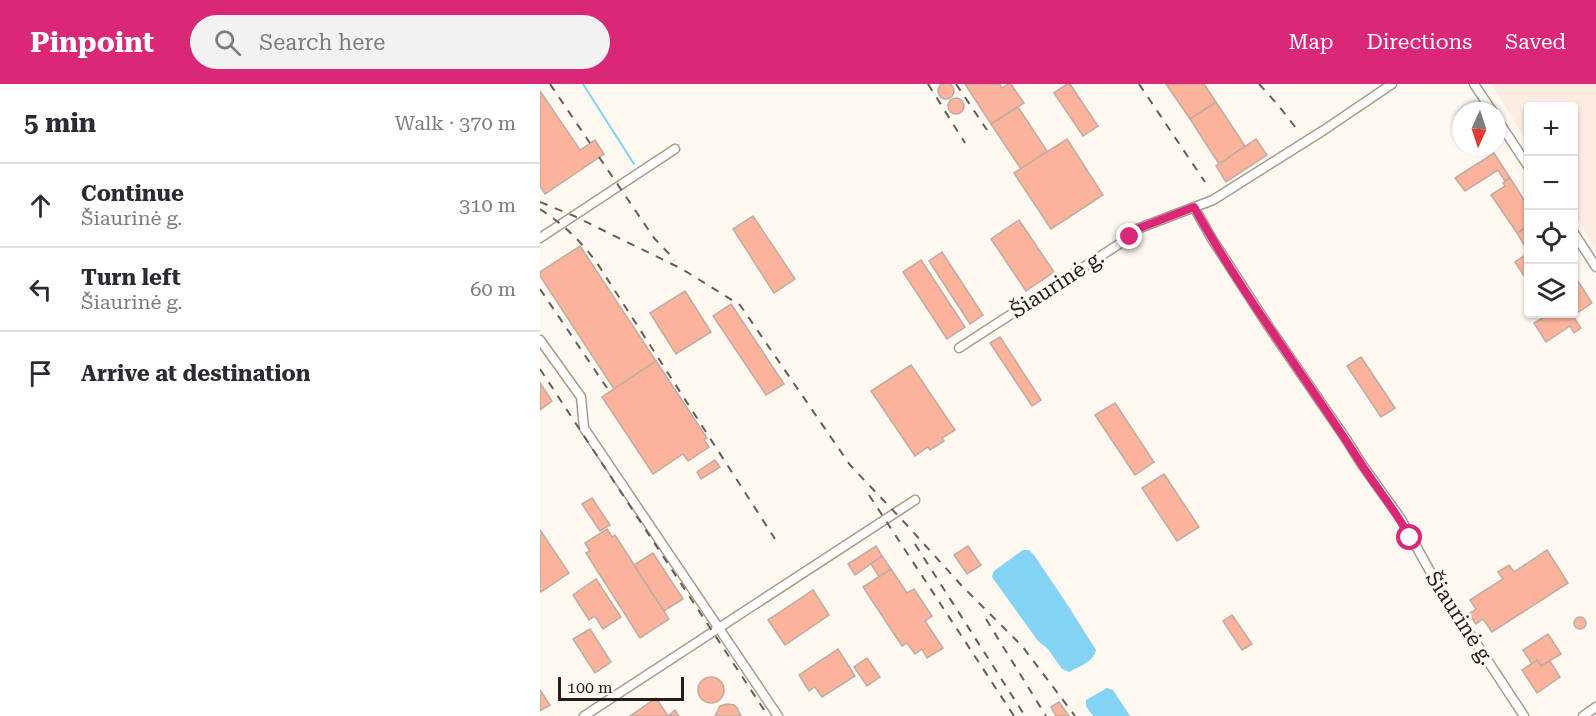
<!DOCTYPE html>
<meta charset="utf-8">
<style>
:root{--surface:#fff;--page:#f2f2f3;--text:#2b2b33;--muted:#7c7c81;--line:#e1e1e2;--accent:#db2777}
body{margin:0;font-family:"Roboto Serif",serif;background:var(--page);color:var(--text)}
.controls{position:absolute;right:18px;top:18px;display:grid;overflow:hidden;border-radius:6px;box-shadow:0 2px 4px #0004}
.controls button{width:54px;height:54px;display:grid;place-items:center;padding:0;border:0;border-bottom:2px solid var(--line);background:var(--surface);color:var(--text);font:30px sans-serif}
.compass{position:absolute;left:912px;top:18px;width:54px;height:54px;border-radius:50%;background:var(--surface);box-shadow:0 2px 4px #0004;rotate:183deg}
.scale{position:absolute;left:18px;bottom:15px;width:126px;box-sizing:border-box;padding-left:6px;border:3px solid #231e18;border-top:0;font-size:16px;line-height:21px;white-space:nowrap;color:#231e18;-webkit-text-stroke:4px #fef8f1;paint-order:stroke}
.stop{position:absolute;width:18px;height:18px;margin:-14px;border:4px solid #db2777;border-radius:50%;background:#fff}
.stop.end{background:#db2777;border-color:#fff;box-shadow:0 2px 6px #0008}
.list{margin:0;padding:0;list-style:none}
h2{display:flex;justify-content:space-between;align-items:center;height:78px;margin:0;padding:0 24px;font-size:26px}
h2 small{font-size:20px;font-weight:400;color:var(--muted)}
.list li{display:grid;grid-template-columns:39px 1fr auto;gap:18px;align-items:center;box-sizing:border-box;height:84px;padding:0 24px;border-top:2px solid var(--line)}
.list b{display:block;font-size:22px;white-space:nowrap}
.list p{margin:0;font-size:20px;white-space:nowrap;color:var(--muted)}
.list em{font-size:20px;font-style:normal;color:var(--muted)}
.icon{flex:none;width:33px;height:33px;fill:none;stroke:currentColor;stroke-width:2;stroke-linecap:round;stroke-linejoin:round}
.map{position:relative;flex:none;width:1056px;height:632px;overflow:hidden}
header{display:flex;align-items:center;gap:36px;box-sizing:border-box;height:84px;padding:0 30px;background:var(--accent);color:#fff}
header strong{font-size:28px}
nav{display:flex;gap:33px;margin-inline-start:auto;font-size:21px}
.search{width:420px;height:54px;background:var(--page);display:flex;align-items:center;gap:15px;box-sizing:border-box;padding:0 21px;border-radius:33px;color:var(--muted);font-size:22px}
main{display:flex}
aside{flex:1;background:var(--surface)}
.map>svg:first-child{display:block}
.commercial{fill:#fcebe0}
.water{fill:#84d2f4}
.lines{fill:none;stroke-linecap:round;stroke-linejoin:round}
.stream{stroke:#84d2f4;stroke-width:2}
.building{fill:#fbb39b;stroke:#c0aba3;stroke-width:1.5}
.minor-casing{stroke:#a99b8c;stroke-width:11}
.minor{stroke:#fff;stroke-width:8}
.rail{stroke:#635e57;stroke-width:2;stroke-dasharray:8 8;stroke-linecap:butt}
.route{stroke:#db2777;stroke-width:8}
.labels{text-anchor:middle;stroke-width:6;stroke-linejoin:round;paint-order:stroke}
.street-label{font-size:21px;fill:#231e18;stroke:#fef8f1}
</style>
<header>
<strong>Pinpoint</strong>
<div class="search"><svg class="icon" aria-label="search" viewBox="0 0 24 24"><circle cx="10" cy="10" r="6"/><path d="M15 15l6 6"/></svg>Search here</div>
<nav><a>Map</a><a>Directions</a><a>Saved</a></nav>
</header>
<main>
<aside>
<h2>5 min<small>Walk · 370 m</small></h2>
<ul class="list">
<li><svg class="icon" aria-label="ahead" viewBox="0 0 24 24"><path d="M12 20V5M6 11l6-6 6 6"/></svg><div><b>Continue</b><p>Šiaurinė g.</p></div><em>310 m</em></li>
<li><svg class="icon" aria-label="left" viewBox="0 0 24 24"><path d="M17 20v-9H6M10 6l-5 5 5 5"/></svg><div><b>Turn left</b><p>Šiaurinė g.</p></div><em>60 m</em></li>
<li><svg class="icon" aria-label="arrive" viewBox="0 0 24 24"><path d="M6 21V4h12l-3 4 3 4H6"/></svg><div><b>Arrive at destination</b></div></li>
</ul>
</aside>
<div class="map">
<svg width="1056" height="632" viewBox="0 0 1056 632">
<rect width="100%" height="100%" fill="#fef8f1"/>
<path class="commercial" d="M951,0H1056V165L1034,130V22H988V59Z"/>
<g class="water">
<path d="M483,466H489L494,471L527,520L556,566C553,578 540,582 529,588L522,585L508,565L498,557L452,493L454,487Z"/>
<path d="M567,604L573,606L590,632H553L546,622V616Z"/>
</g>
<g class="lines">
<path class="stream" d="M43,0L94,80"/>
</g>
<g class="building">
<circle cx="406" cy="7" r="8"/>
<path d="M425,0H460L462,4L468,0H471L484,19L451,40Z"/>
<path d="M527,0H530L558,42L543,52L514,9Z"/>
<path d="M626,0H664L676,18L650,35Z"/>
<path d="M0,7L40,66L55,56L64,70L5,110L0,102Z"/>
<circle cx="416" cy="22" r="8"/>
<path d="M676,18L705,62L679,80L650,35Z"/>
<path d="M478,23L507,67L481,85L451,40Z"/>
<path d="M527,55L563,111L511,145L474,89Z"/>
<path d="M716,55L727,71L686,98L676,82Z"/>
<path d="M954,69L970,94L965,97L958,86L925,107L915,94Z"/>
<path d="M970,94L988,122V142L977,149L951,111L965,102L963,99Z"/>
<path d="M213,132L255,195L234,209L193,145Z"/>
<path d="M479,136L514,188L486,207L451,155Z"/>
<path d="M988,142V168L977,149Z"/>
<path d="M40,162L116,277L74,305L0,192V188Z"/>
<path d="M402,168L443,231L430,240L389,177Z"/>
<path d="M988,169V198L975,178Z"/>
<path d="M381,176L425,243L407,255L363,188Z"/>
<path d="M1034,191L1052,219L1031,233L1029,230H1034Z"/>
<path d="M145,207L171,248L136,270L110,229Z"/>
<path d="M191,220L244,300L226,311L173,232Z"/>
<path d="M1009,230H1029L1031,233L1033,232L1041,244L1034,249L1030,242L1006,258L994,239Z"/>
<path d="M460,253L501,316L492,322L450,259Z"/>
<path d="M821,273L855,324L841,333L807,282Z"/>
<path d="M116,277L167,354L164,356L169,363L148,377L143,370L113,390L62,313Z"/>
<path d="M371,281L415,346L402,354L404,357L390,366L388,363L375,372L331,307Z"/>
<path d="M0,299L12,317L0,326Z"/>
<path d="M575,319L614,378L595,391L555,331Z"/>
<path d="M175,376L180,383L161,395L157,388Z"/>
<path d="M624,390L659,443L637,457L602,404Z"/>
<path d="M52,414L70,441L60,447L42,420Z"/>
<path d="M67,445L72,453L75,451L129,535L100,554L46,469L50,467L45,459Z"/>
<path d="M0,446L29,489L1,508L0,506Z"/>
<path d="M336,462L342,472L315,491L308,480Z"/>
<path d="M428,462L441,481L427,490L414,471Z"/>
<path d="M1007,466L1028,499L952,548L943,535L936,540L929,530L936,525L930,516L963,495L958,488L969,481L974,488Z"/>
<path d="M113,469L143,515L124,527L94,481Z"/>
<path d="M342,472L351,485L339,493L331,480Z"/>
<path d="M351,485L367,509L374,505L392,532L385,537L403,564L387,574L382,565L375,570L367,559L362,562L323,503Z"/>
<path d="M56,495L81,533L63,545L55,532L49,536L33,511Z"/>
<path d="M273,506L289,531L245,561L228,536Z"/>
<path d="M692,531L712,560L702,566L683,537Z"/>
<circle cx="1040" cy="539" r="6"/>
<path d="M50,545L71,578L55,589L33,555Z"/>
<path d="M1008,550L1021,570L1001,582L997,576L992,580L983,566Z"/>
<path d="M298,565L315,592L282,613L275,603L269,607L259,591Z"/>
<path d="M327,574L340,593L327,602L314,583Z"/>
<path d="M997,576L1001,582L1010,577L1020,593L997,609L982,586Z"/>
<circle cx="171" cy="606" r="13"/>
<path d="M0,606L10,621L0,627Z"/>
<path d="M116,614L128,632L135,626L139,632H90Z"/>
<path d="M519,618L529,632H516L511,623Z"/>
<path d="M187,620L194,621L197,624L201,632H175L180,622Z"/>
</g>
<g class="lines">
<g class="minor-casing">
<g id="minor">
<path d="M934,0L952,27"/>
<path d="M957,35L988,82"/>
<path d="M654,123L672,155L729,243L806,355L821,379L861,435L896,498L984,632"/>
<path d="M1034,149L1056,183"/>
<path d="M0,154L135,65"/>
<path d="M0,256L41,313L44,344L238,632"/>
<path d="M419,264L590,153L597,145L673,116L784,46L852,0"/>
<path d="M44,632L375,416"/>
<path d="M1043,632L1056,623"/>
</g>
</g>
<use href="#minor" class="minor"/>
<g class="rail">
<path d="M10,0L50,59"/>
<path d="M388,0L425,59"/>
<path d="M416,0L447,46"/>
<path d="M599,0L665,98"/>
<path d="M719,0L738,21L756,44"/>
<path d="M59,73L114,154L135,176"/>
<path d="M0,118L34,132L142,185L200,221L310,381L364,438L422,502L482,562L535,632"/>
<path d="M0,125C25,142 39,155 57,179L235,455"/>
<path d="M0,205L67,304"/>
<path d="M0,285L228,632"/>
<path d="M329,411L474,632"/>
<path d="M375,460L485,632"/>
<path d="M446,535L506,632"/>
</g>
</g>
<g class="lines">
<path class="route" d="M590,153L597,145L654,123C703,212 766,293 820,378C836,404 857,427 870,454"/>
</g>
<g class="labels">
<g class="street-label">
<text transform="translate(517 200) rotate(-33)" y="7">Šiaurinė g.</text>
<text transform="translate(920 534) rotate(57)" y="7">Šiaurinė g.</text>
</g>
</g>
</svg>
<div class="controls">
<button>+</button>
<button>−</button>
<button><svg class="icon" aria-label="locate" viewBox="0 0 24 24"><circle cx="12" cy="12" r="6"/><path d="M12 2v4M12 18v4M2 12h4M18 12h4"/></svg></button>
<button><svg class="icon" aria-label="layers" viewBox="0 0 24 24"><path d="M12 4l9 5-9 5-9-5zM3 14l9 5 9-5"/></svg></button>
</div>
<svg class="compass" viewBox="-18 -18 36 36"><path d="M0-13l5 13h-10z" fill="#e53935"/><path d="M0 13l5-13h-10z" fill="#7c7c81"/></svg>
<div class="scale">100 m</div>
<div class="stop" style="left:870px;top:454px"></div>
<div class="stop end" style="left:590px;top:153px"></div>
</div>
</main>
